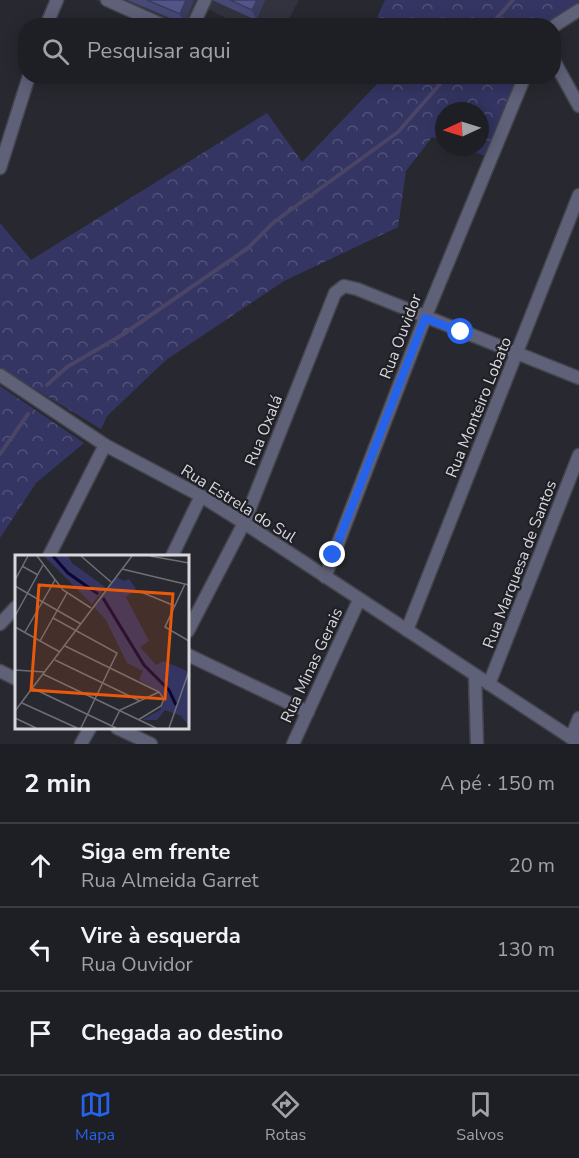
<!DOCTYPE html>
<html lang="pt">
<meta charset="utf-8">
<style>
:root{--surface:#1e1f24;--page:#2b2c31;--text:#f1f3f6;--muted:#a1a2a6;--line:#3c3d41;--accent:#2563eb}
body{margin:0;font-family:"Nunito Sans",sans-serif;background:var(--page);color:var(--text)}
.compass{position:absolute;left:435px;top:102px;width:54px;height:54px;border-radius:50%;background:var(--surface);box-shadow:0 3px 15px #0003;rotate:266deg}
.stop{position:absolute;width:18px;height:18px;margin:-14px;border:4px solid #2563eb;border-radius:50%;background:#fff}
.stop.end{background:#2563eb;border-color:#fff;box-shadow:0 2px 6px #0008}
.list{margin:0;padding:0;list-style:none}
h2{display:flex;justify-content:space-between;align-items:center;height:78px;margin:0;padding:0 24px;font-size:26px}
h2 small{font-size:20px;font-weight:400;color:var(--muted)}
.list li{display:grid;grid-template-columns:39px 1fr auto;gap:18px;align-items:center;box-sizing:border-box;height:84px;padding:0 24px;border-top:2px solid var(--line)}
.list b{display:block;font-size:22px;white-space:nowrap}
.list p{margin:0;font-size:20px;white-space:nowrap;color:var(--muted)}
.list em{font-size:20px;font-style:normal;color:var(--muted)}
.icon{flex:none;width:33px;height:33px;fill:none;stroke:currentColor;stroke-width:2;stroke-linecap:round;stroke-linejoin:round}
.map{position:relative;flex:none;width:579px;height:744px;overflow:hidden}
.search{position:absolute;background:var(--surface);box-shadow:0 3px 15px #0003;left:18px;right:18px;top:18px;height:66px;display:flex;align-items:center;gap:15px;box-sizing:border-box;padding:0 21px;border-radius:24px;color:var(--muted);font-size:22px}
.sheet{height:330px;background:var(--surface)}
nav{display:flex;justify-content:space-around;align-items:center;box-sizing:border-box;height:84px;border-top:2px solid var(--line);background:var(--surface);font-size:16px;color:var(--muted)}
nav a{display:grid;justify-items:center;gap:3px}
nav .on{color:var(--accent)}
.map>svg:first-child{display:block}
.built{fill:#32333f}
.forest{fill:url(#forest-crowns)}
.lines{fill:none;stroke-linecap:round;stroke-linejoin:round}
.stream{stroke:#4a4566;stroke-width:4}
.street-casing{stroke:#44454c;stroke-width:15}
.street{stroke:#5f6179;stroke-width:12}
.wall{fill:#474976}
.shaded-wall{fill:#3a3c60}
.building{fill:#535589;stroke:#3a3c60;stroke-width:1.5}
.route{stroke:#2563eb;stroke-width:8}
.labels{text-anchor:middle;stroke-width:4.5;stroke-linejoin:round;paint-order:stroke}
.street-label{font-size:16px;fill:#d7d7dc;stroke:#1f1f26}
.inset-river{fill:none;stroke:#0d0633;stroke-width:3}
.inset-road{fill:none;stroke:#6e6f75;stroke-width:1.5}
.view{fill:#e8590c;fill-opacity:0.15;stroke:#e8590c;stroke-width:3}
.inset-edge{fill:none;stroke:#d7d7dc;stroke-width:3}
</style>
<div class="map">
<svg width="579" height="744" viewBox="0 0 579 744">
<defs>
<pattern id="forest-crowns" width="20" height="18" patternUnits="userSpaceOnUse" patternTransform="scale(1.5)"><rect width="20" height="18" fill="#343562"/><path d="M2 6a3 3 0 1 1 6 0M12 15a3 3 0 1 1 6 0" fill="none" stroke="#515278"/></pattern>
</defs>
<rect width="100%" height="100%" fill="#282930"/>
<path class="built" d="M95,0H299L285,26L240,25L206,8L196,25H156Z"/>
<g class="forest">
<path d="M385,0H579V6L548,25L373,26Z"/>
<path d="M384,77H520L485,156L461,147H480V111H444V141L432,137L406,171L398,227L284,281L166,360L107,416L101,429L0,368V223L31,260L267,113L302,162Z"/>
<path d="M0,386L84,443L36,483L0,538Z"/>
</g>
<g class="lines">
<g class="stream">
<path d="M490,26L513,0"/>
<path d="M47,385L67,367L122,335L248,248L274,222L398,132L447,76"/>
<path d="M0,454L28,414"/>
</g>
<g class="street-casing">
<g id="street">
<path d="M107,0L165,26"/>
<path d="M46,26L57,0"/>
<path d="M190,26L195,21L205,0"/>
<path d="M554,26L579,10"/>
<path d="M554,61L579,106"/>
<path d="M0,168L29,76"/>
<path d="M0,375L105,445L201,496L244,523L579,743"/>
<path d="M49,556L105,445"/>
<path d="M172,556L201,496"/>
<path d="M325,577L425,318L525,76"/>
<path d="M0,624L16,607"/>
<path d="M407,630L579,195"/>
<path d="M188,631L244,523L335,293L344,286L357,289L579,378"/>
<path d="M188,655L308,712"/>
<path d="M0,671L16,679"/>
<path d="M475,676L477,744"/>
<path d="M489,684L579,455"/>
<path d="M117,728L151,744"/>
<path d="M571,738L579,718"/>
<path d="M81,744L90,728"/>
<path d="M293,744L359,600"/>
</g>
</g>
<use href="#street" class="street"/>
</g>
<g class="wall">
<path d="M127,0H194L184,24Z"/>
<path d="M212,0H265L256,20Z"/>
</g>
<g class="shaded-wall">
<path d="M186,0H194L184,24L180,14Z"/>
<path d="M257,0H265L256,20L252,10Z"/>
</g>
<g class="building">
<path d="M147,0H186L180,14Z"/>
<path d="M230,0H257L252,10Z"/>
</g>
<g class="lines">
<path class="route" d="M333,555L425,318L461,332"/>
</g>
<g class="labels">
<g class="street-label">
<text transform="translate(400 336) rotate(-69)" y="6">Rua Ouvidor</text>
<text transform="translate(478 407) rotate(-68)" y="6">Rua Monteiro Lobato</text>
<text transform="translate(263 430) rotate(-68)" y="6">Rua Oxalá</text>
<text transform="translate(239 503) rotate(32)" y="6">Rua Estrela do Sul</text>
<text transform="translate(519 564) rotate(-69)" y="6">Rua Marquesa de Santos</text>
<text transform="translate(311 665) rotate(-65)" y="6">Rua Minas Gerais</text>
</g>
</g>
<g transform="translate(15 555)">
<rect width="174" height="174" fill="#282930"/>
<path d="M29,1H53L57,8L90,32L77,49ZM101,22L109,26L114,24L121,34L111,42L134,86L125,92L141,110L148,106L172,116L174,171L166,161L150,155L142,165H127L145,155L150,144L145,137L124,125L128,116L112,108L91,65L79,52Z" fill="#343562"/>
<path class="inset-river" d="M38,1L53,18L83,39M88,43L129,110L154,135L161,150"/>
<path class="inset-road" d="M22,1L48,35L76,53M66,1L96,27M135,1L174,8M7,11L23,20M107,14L174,30M0,25L13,1M170,29L150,72L174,86M0,31L66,69M126,37L160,51M0,61L28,10M38,63L102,98L66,173M0,72L45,97M10,77L40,25M25,86L52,38M50,91L144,137M40,105L125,146M0,115L30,117M28,119L141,173M17,133L101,173M7,148L62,173M0,156L117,1M0,163L21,173M123,165L146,151L149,144L144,137M97,171L105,155L144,137M154,173L174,116"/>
<path class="view" d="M24,30L158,39L150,144L16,135Z"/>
<rect width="174" height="174" class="inset-edge"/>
</g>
</svg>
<svg class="compass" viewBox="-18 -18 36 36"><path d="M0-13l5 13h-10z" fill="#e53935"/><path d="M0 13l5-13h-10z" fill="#a1a2a6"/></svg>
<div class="stop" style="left:461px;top:332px"></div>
<div class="stop end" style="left:333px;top:555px"></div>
<div class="search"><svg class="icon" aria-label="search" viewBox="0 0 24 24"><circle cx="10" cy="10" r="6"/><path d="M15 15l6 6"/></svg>Pesquisar aqui</div>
</div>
<section class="sheet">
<h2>2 min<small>A pé · 150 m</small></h2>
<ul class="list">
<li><svg class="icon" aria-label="ahead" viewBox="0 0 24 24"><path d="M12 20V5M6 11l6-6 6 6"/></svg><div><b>Siga em frente</b><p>Rua Almeida Garret</p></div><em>20 m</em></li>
<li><svg class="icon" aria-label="left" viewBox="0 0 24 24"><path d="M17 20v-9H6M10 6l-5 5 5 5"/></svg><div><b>Vire à esquerda</b><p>Rua Ouvidor</p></div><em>130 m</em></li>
<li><svg class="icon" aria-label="arrive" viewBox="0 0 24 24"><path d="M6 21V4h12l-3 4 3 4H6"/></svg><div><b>Chegada ao destino</b></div></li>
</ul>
</section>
<nav>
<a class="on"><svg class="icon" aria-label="map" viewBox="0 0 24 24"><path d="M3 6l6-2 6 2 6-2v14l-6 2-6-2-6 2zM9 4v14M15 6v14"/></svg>Mapa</a>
<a><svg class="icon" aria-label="directions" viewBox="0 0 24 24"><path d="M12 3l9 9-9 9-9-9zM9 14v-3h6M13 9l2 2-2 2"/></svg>Rotas</a>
<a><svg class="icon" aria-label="saved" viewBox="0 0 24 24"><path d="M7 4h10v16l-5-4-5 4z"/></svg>Salvos</a>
</nav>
